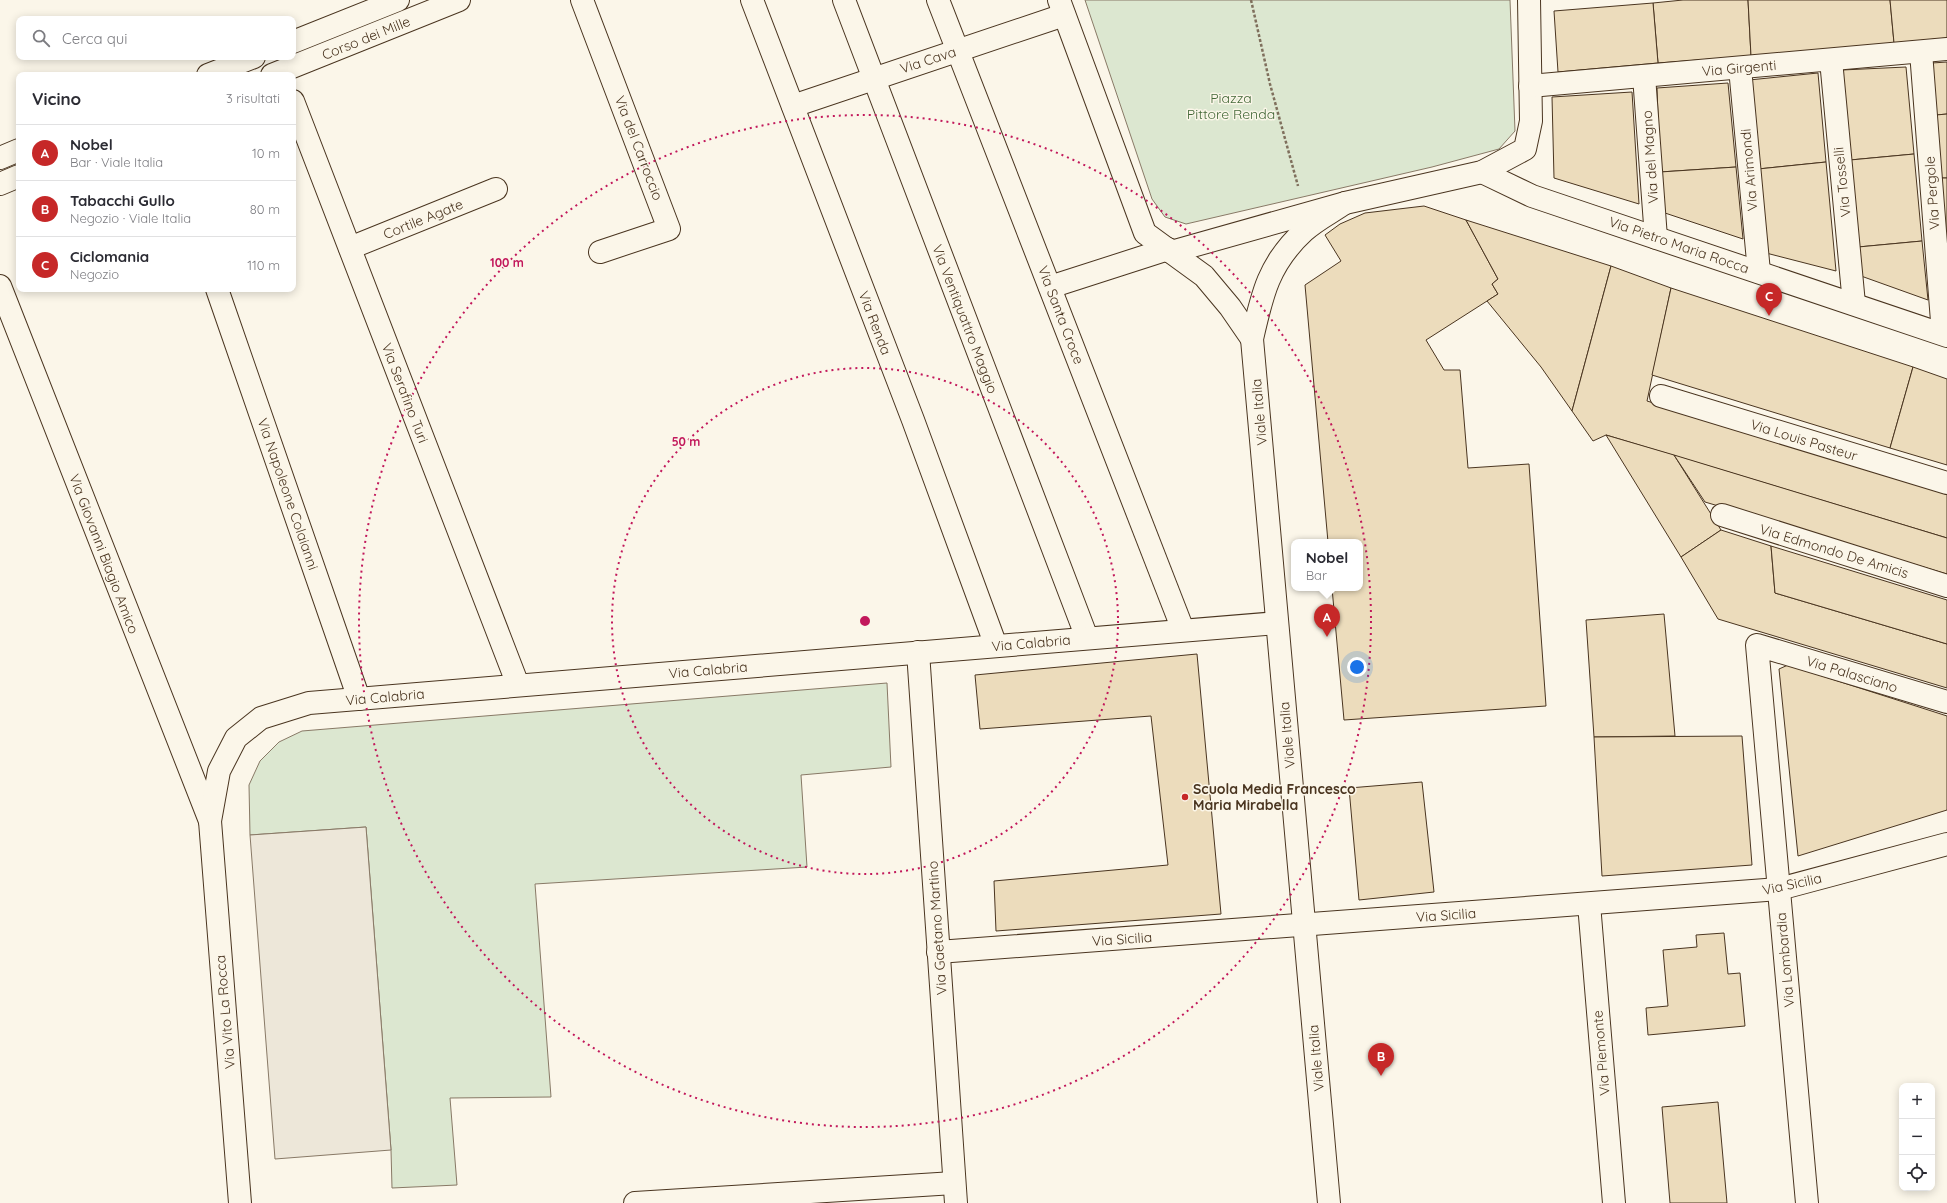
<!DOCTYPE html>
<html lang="it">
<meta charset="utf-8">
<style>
:root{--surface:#fff;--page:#f7f7f7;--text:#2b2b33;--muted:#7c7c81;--line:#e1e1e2;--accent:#c62828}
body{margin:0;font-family:Quicksand,sans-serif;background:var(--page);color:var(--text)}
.controls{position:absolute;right:12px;bottom:12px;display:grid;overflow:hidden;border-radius:8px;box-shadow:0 2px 10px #0003}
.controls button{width:36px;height:36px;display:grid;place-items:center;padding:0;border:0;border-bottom:1px solid var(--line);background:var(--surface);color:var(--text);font:20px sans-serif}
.you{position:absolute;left:1357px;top:667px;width:14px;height:14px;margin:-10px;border:3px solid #fff;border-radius:50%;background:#1a73e8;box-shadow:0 0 0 6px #1a73e833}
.badge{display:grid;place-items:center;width:26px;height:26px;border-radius:50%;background:var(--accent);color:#fff;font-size:13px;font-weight:700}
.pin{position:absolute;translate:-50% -33px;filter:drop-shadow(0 1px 2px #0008)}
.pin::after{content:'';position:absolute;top:21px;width:14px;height:12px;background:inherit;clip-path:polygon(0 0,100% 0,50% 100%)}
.popup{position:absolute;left:1291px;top:539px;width:72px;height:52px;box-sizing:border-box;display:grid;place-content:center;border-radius:8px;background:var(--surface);filter:drop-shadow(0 1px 3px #0005);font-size:13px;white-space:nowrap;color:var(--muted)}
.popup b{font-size:15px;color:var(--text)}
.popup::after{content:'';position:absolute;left:50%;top:100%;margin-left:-8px;border:8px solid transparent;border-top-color:var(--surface)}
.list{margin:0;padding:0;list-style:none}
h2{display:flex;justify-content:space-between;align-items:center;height:52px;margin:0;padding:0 16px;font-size:17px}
h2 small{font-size:13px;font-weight:400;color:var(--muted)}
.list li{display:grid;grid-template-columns:26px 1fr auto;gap:12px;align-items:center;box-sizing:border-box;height:56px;padding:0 16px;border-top:1px solid var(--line)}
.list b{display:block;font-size:15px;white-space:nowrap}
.list p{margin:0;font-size:13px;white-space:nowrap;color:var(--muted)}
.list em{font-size:13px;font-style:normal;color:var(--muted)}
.icon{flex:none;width:22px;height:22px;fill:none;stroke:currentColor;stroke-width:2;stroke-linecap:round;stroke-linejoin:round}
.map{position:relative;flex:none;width:1947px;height:1203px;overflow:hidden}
.search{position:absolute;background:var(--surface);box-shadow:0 2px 10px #0003;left:16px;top:16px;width:280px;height:44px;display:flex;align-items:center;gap:10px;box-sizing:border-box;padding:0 14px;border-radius:8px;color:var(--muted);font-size:15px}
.panel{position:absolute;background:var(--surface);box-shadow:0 2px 10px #0003;left:16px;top:72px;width:280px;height:220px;border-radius:8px}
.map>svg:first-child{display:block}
.green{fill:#dce7d0;stroke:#887966}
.parking{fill:#ede7d9;stroke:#887966}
.building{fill:#ecdcbc;stroke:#4a3520}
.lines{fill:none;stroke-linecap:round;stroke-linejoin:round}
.minor-casing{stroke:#4a3520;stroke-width:24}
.path{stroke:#7f6f5c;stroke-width:2.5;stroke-dasharray:3 2;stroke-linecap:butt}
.minor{stroke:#fbf6e9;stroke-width:22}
.ring{fill:none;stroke:#c2185b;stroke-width:2;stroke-dasharray:2 4}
.poi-dot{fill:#c62828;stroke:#fbf6e9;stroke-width:1.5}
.labels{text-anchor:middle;stroke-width:3;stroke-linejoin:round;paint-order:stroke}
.street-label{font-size:14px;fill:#4a3520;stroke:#fbf6e9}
.park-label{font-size:14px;fill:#436837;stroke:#fbf6e9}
.poi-label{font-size:14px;font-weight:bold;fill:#4a3520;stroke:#fbf6e9;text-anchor:start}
.centre{fill:#c2185b;stroke:#fbf6e9;stroke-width:2}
.ring-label{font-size:12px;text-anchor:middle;font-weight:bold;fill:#c2185b;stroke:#fbf6e9;stroke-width:3;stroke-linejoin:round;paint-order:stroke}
</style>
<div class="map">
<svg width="1947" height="1203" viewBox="0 0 1947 1203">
<rect width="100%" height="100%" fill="#fbf6e9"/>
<g class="green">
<path d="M1085,0H1510L1515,131L1499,149L1432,167L1186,224L1165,217L1152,199Z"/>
<path d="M887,683L891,767L801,775L807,867L535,884L551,1097L450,1098L457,1185L392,1188L391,1150L366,827L250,835L249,785L260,761L279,742L302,731Z"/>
</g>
<path class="parking" d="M366,827L391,1150L275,1159L250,835Z"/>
<g class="building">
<path d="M1683,0H1748L1751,56L1658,63L1653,3Z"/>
<path d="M1748,0H1890L1894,43L1751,56Z"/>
<path d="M1890,0H1947V38L1894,43Z"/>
<path d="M1653,3L1658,63L1558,72L1554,11Z"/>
<path d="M1947,62V114L1936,115L1932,63Z"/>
<path d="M1906,67L1914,154L1850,160L1842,70Z"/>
<path d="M1818,73L1826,162L1758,169L1749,80Z"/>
<path d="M1728,83L1736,167L1660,172L1657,88Z"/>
<path d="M1632,92L1639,204L1554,178L1552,97Z"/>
<path d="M1947,114V178H1940L1936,115Z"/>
<path d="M1914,154L1922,241L1858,247L1850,160Z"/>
<path d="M1826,162L1836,271L1766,253L1758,169Z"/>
<path d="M1736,167L1743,239L1662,212L1660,172Z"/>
<path d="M1940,178H1947V235H1944Z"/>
<path d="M1424,206L1466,220L1498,279L1492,284L1498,294L1426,340L1444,370H1460L1468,468L1529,464L1546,706L1344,720L1332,588H1360V542H1328L1305,285L1341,261L1325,235L1340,224L1365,213Z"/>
<path d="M1466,220L1611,266L1572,411L1541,367L1487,301L1498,294L1492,284L1498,279Z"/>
<path d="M1922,241L1928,300L1861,276L1858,247Z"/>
<path d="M1611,266L1671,288L1647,401L1947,492V538L1606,435L1593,441L1572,411Z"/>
<path d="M1671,288L1913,367L1890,448L1652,375Z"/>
<path d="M1913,367L1947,379V465L1890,448Z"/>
<path d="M1606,435L1674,455L1721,530L1681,557Z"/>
<path d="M1674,455L1947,538V574L1705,502Z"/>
<path d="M1721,530L1771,546L1775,593L1947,644V688L1718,619L1681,557Z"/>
<path d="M1771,546L1947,600V644L1775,593Z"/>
<path d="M1664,614L1675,736L1594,737L1586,620Z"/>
<path d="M1197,654L1221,914L996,931L994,881L1168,865L1151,716L980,729L975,675Z"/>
<path d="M1788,665L1947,716V810L1798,856L1779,669Z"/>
<path d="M1742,736L1752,865L1602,876L1594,737Z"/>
<path d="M1422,782L1434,892L1359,900L1349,788Z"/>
<path d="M1724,933L1728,974L1740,973L1745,1026L1648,1035L1646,1008L1668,1006L1663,950L1697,947L1696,935Z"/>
<path d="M1718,1102L1727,1203H1670L1662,1107Z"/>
</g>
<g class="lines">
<g class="minor-casing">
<g id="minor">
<path d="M582,0L669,229L600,252"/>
<path d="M752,0L913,420L996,646"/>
<path d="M844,0L1087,638"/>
<path d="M938,0L1183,630"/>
<path d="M1059,0L1145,233L1171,252L1345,203L1482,172L1525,149L1531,121L1529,0"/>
<path d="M293,42L398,0"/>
<path d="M1921,52L1943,334"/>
<path d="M1831,60L1854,304"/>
<path d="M1740,68L1759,272"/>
<path d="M208,75L254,57"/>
<path d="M272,75L459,0"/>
<path d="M1644,76L1656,238"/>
<path d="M1530,86L1947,49"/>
<path d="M293,101L518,685"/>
<path d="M793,106L1064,15"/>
<path d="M0,158L19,150"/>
<path d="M1482,172L1532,196L1947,336"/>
<path d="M0,184L19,176"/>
<path d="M350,248L496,189"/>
<path d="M1171,252L1204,276L1230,307L1252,339"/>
<path d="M0,286L210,821"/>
<path d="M1050,287L1168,249"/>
<path d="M217,289L359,699"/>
<path d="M1661,396L1947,483"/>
<path d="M1722,515L1947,586"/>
<path d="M918,652L956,1203"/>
<path d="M1589,904L1614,1203"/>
<path d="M938,952L1779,889L1947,844"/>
<path d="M240,1203L210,821L219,771L236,738L261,718L309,703L1277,623"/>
<path d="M635,1203L954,1183"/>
<path d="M1329,1203L1252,339C1262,294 1269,263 1304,231C1316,220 1332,212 1345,203"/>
<path d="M1807,1203L1757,645L1947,702"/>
</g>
</g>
<path class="path" d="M1251,0L1270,84L1298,186"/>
<use href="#minor" class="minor"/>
</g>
<g class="ring">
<circle cx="865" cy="621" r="253"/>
<circle cx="865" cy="621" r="506"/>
</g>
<circle class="poi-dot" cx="1185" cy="797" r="4"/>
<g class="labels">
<g class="street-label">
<text transform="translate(366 38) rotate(-22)" y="5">Corso dei Mille</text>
<text transform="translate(928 60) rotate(-18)" y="5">Via Cava</text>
<text transform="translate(1739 68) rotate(-5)" y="5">Via Girgenti</text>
<text transform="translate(639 148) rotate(69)" y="5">Via del Carroccio</text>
<text transform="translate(1650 157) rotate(-94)" y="5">Via del Magno</text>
<text transform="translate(1749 170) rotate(-95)" y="5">Via Arimondi</text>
<text transform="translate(1842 182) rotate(-96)" y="5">Via Tosselli</text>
<text transform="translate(1932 193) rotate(-94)" y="5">Via Pergole</text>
<text transform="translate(423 219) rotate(-22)" y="5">Cortile Agate</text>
<text transform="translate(1679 245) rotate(19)" y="5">Via Pietro Maria Rocca</text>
<text transform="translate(1061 315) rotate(69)" y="5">Via Santa Croce</text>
<text transform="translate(965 319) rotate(69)" y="5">Via Ventiquattro Maggio</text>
<text transform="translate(875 323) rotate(69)" y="5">Via Renda</text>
<text transform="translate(405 393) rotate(69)" y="5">Via Serafino Turi</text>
<text transform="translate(1259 412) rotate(-95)" y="5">Viale Italia</text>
<text transform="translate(1804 440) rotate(17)" y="5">Via Louis Pasteur</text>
<text transform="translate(288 494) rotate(71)" y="5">Via Napoleone Colaianni</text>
<text transform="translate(1834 551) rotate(17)" y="5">Via Edmondo De Amicis</text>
<text transform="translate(104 554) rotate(69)" y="5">Via Giovanni Biagio Amico</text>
<text transform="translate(1031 643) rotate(-5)" y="5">Via Calabria</text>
<text transform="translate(708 670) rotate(-5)" y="5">Via Calabria</text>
<text transform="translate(1852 674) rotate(17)" y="5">Via Palasciano</text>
<text transform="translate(385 697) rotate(-5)" y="5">Via Calabria</text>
<text transform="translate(1287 735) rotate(-95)" y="5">Viale Italia</text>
<text transform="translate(1792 884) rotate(-12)" y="5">Via Sicilia</text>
<text transform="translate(1446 915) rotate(-4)" y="5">Via Sicilia</text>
<text transform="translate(937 928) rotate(-94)" y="5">Via Gaetano Martino</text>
<text transform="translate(1122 939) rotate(-4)" y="5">Via Sicilia</text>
<text transform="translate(1785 960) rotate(-95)" y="5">Via Lombardia</text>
<text transform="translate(225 1012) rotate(-95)" y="5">Via Vito La Rocca</text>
<text transform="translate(1601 1053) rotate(-95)" y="5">Via Piemonte</text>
<text transform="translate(1316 1058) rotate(-95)" y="5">Viale Italia</text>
</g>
<g class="park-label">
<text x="1231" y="103">Piazza<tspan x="1231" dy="16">Pittore Renda</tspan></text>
</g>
<g class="poi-label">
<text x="1193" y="794">Scuola Media Francesco<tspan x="1193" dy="16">Maria Mirabella</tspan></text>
</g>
</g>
<circle cx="865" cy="621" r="6" class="centre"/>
<g class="ring-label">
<text x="507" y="267">100 m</text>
<text x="686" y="446">50 m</text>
</g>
</svg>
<div class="controls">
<button>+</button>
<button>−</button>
<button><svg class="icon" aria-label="locate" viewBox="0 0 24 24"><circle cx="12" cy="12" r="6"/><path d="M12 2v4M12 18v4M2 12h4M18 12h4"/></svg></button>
</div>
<div class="you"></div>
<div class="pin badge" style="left:1327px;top:637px">A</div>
<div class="popup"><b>Nobel</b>Bar</div>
<div class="pin badge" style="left:1381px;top:1076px">B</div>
<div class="pin badge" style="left:1769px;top:316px">C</div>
<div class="search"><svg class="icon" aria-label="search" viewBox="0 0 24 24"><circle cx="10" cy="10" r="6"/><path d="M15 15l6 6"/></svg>Cerca qui</div>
<section class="panel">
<h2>Vicino<small>3 risultati</small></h2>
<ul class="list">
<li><span class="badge">A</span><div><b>Nobel</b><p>Bar · Viale Italia</p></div><em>10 m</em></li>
<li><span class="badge">B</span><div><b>Tabacchi Gullo</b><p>Negozio · Viale Italia</p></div><em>80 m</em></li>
<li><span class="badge">C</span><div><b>Ciclomania</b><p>Negozio</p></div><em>110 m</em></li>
</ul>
</section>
</div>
